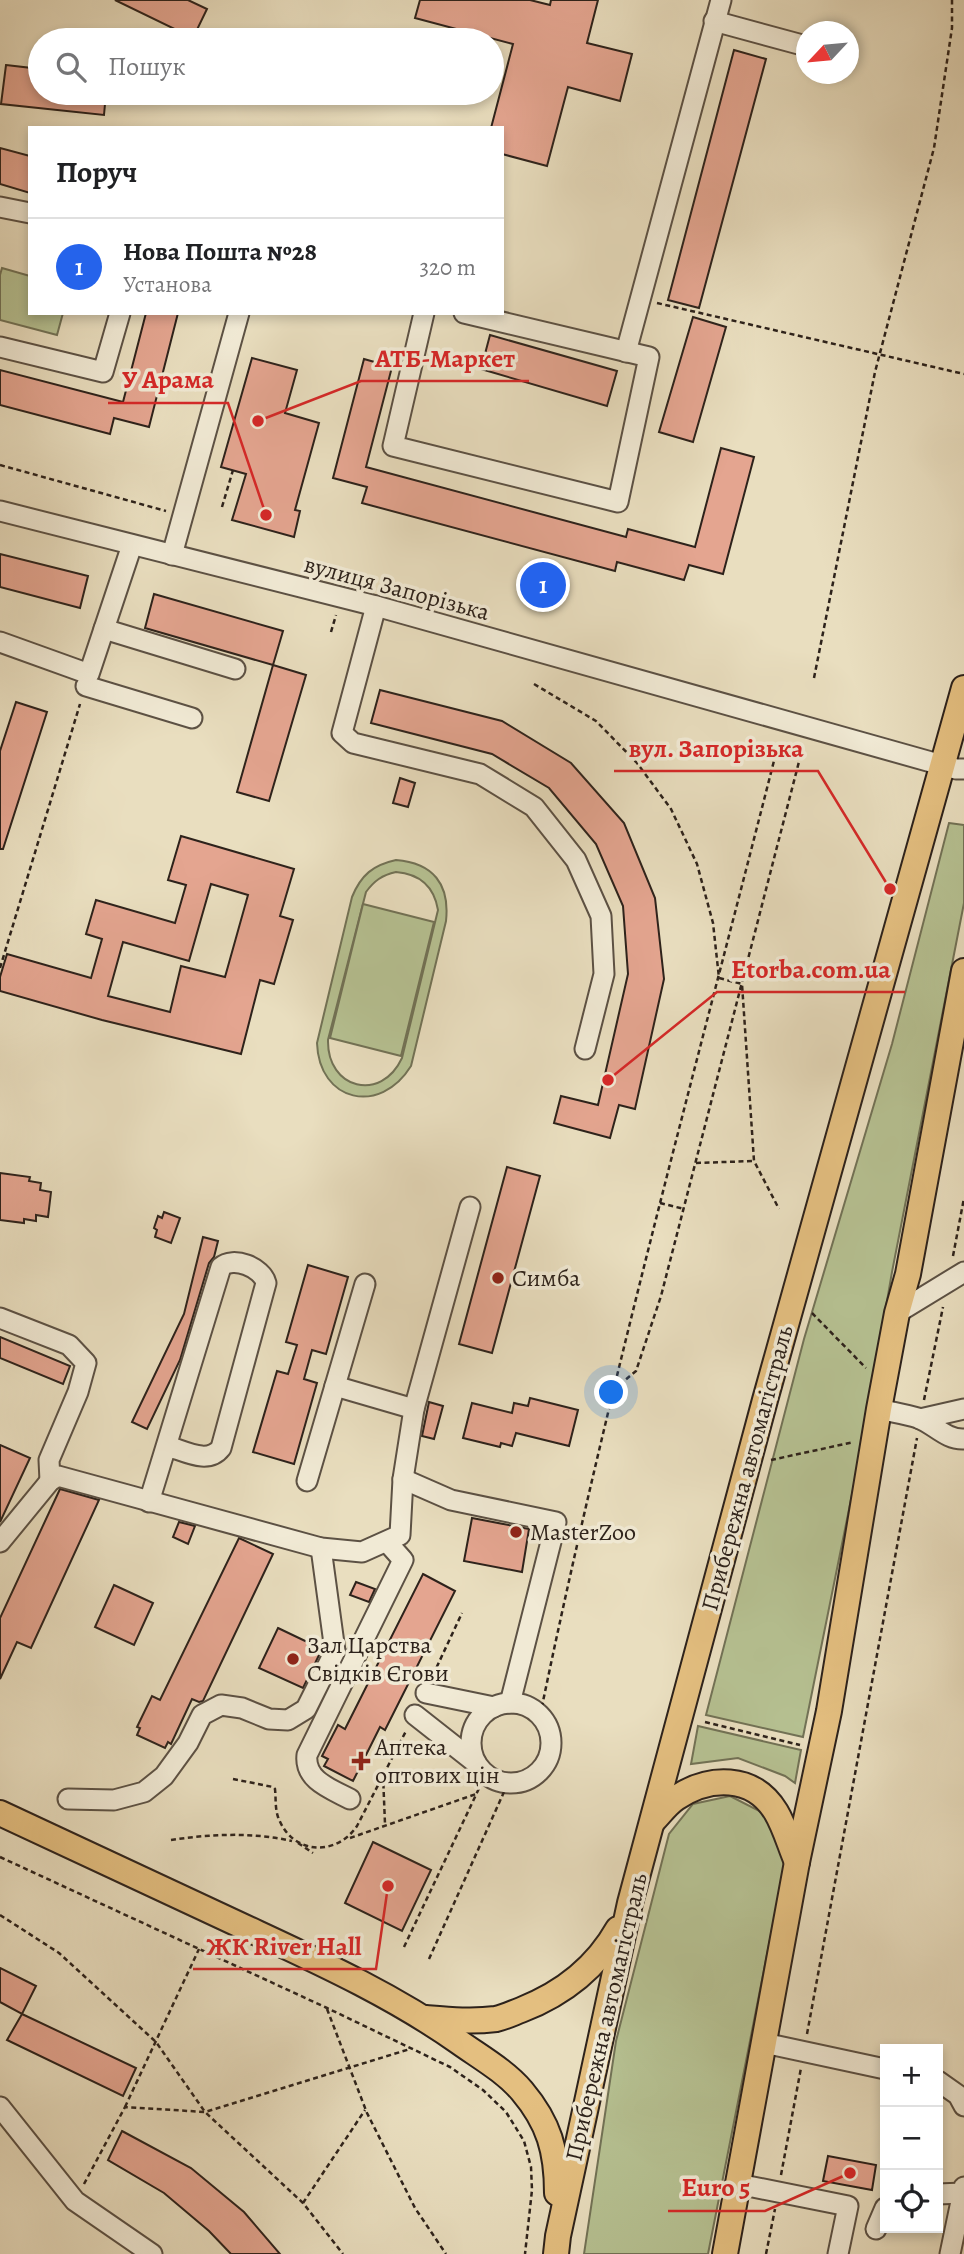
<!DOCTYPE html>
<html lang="uk">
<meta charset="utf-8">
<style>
:root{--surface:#fff;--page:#f6f6f6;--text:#202124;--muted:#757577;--line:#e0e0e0;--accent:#2563eb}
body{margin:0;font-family:Alegreya,serif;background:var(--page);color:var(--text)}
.controls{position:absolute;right:21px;bottom:21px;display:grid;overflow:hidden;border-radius:0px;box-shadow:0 4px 10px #0003}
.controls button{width:63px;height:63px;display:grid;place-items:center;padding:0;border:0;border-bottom:2px solid var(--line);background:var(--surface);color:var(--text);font:35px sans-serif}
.compass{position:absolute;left:796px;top:21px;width:63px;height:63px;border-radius:50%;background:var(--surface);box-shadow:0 4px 10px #0003;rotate:244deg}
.you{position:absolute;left:612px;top:1393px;width:24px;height:24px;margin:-18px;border:5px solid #fff;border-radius:50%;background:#1a73e8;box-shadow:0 0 0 10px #1a73e833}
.badge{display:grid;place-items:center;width:46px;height:46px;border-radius:50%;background:var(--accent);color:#fff;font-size:23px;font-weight:700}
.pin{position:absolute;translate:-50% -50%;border:4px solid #fff;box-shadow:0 2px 7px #0006}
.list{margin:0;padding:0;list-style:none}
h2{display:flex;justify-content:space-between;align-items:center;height:91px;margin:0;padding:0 28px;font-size:30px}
h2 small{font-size:23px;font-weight:400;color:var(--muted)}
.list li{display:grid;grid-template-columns:46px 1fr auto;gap:21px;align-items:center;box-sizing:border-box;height:98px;padding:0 28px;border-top:2px solid var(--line)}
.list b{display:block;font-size:26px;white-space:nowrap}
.list p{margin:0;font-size:23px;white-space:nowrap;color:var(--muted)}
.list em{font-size:23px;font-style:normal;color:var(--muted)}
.icon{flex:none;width:38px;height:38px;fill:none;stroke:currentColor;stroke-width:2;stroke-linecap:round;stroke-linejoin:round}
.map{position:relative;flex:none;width:964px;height:2254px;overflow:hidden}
.search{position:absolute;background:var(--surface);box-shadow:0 4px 10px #0003;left:28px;top:28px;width:476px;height:77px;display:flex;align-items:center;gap:18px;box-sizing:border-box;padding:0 24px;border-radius:38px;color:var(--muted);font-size:26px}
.panel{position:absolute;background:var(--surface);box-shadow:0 4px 10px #0003;left:28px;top:126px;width:476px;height:189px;border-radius:0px}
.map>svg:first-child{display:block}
.green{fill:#b6c192;stroke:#727256;stroke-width:2;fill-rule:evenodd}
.building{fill:#e4a590;stroke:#2d221b;stroke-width:2;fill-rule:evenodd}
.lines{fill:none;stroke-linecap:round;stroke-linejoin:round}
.minor-casing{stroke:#5c5144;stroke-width:23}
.major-casing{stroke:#2d221b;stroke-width:28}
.path{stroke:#2d221b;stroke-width:2.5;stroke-dasharray:5 3.5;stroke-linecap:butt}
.minor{stroke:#f1ead5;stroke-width:19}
.major{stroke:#e4bf80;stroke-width:24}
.poi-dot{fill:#8f2418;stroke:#f1ead5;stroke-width:2.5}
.labels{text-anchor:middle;stroke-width:7;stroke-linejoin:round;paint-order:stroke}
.street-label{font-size:24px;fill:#2d221b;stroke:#f1ead5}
.poi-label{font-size:24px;fill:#2d221b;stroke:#f1ead5;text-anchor:start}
.leader{fill:none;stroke:#d62828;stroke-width:2.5}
.callout-dot{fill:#d62828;stroke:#f1ead5;stroke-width:2.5}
.callout-label{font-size:26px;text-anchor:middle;font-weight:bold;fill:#d62828;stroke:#f1ead5;stroke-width:7;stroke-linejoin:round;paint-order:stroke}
</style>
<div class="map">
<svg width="964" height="2254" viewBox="0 0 964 2254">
<rect width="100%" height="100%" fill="#e9debf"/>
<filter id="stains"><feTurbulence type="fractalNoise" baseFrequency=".00286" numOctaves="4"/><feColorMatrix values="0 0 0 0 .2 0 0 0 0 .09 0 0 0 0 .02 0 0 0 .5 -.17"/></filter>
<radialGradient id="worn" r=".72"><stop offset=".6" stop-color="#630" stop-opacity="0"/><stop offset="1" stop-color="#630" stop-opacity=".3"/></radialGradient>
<g class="green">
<path d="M2,268L30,276V313H63L57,335L0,320V275Z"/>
<path d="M949,823L964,825V903L892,1272L863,1440L803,1737L706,1715L804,1339L892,1044Z"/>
<path d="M396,860C433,863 450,884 446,921L411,1066C380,1116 319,1102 317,1043L352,897C361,875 373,865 396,860ZM396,872C420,874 434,886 438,910L402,1058C381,1103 327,1089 328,1040L366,892C374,881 382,875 396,872Z"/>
<path d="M363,904L434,922L401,1056L330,1038Z"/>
<path d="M698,1726L801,1750L795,1783L785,1776L738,1758L691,1764Z"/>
<path d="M730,1796L765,1814L786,1858L708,2254H584L616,2041L669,1834L693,1804Z"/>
</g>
<g class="building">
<path d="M115,0H188L207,9L193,38Z"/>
<path d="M420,0H530L550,5L551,0H598L587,43L632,54L620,101L568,87L547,166L502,154V128H491L513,44L415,18Z"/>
<path d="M734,50L766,59L699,308L668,300Z"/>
<path d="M6,65L40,69V93H106L104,115L1,104Z"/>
<path d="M0,148L30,156V193L0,184Z"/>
<path d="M146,313H178L149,427L114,418L110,434L0,405V370L123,402Z"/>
<path d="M693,317L726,327L693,442L659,432Z"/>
<path d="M490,335L617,371L607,406L481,369Z"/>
<path d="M252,358L297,370L285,413L319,423L295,510L300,511L294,537L232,520L246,474L221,467Z"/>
<path d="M364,359L392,367L366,467L626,537L628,529L695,547L721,448L754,457L723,574L689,565L684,580L617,562L615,571L362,503L367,487L333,478Z"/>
<path d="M0,554L88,576L80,608L0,587Z"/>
<path d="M154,594L283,631L273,665L145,628Z"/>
<path d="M273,665L306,675L269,801L237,792Z"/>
<path d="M380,690L502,721L571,763L624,823L655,898L664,979L635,1109L619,1105L610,1138L554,1123L561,1096L598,1105L628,974L623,906L596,844L549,788L492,754L371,723Z"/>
<path d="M16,702L47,712L3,849H0V751Z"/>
<path d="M400,778L415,783L408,807L393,803Z"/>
<path d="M181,836L294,869L280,916L293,920L274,984L260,980L241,1054L102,1020L0,991V977L7,954L91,978L102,939L86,934L96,900L175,923L186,885L168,880ZM211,884L248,895L225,977L181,966L170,1012L108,996L123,942L189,961Z"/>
<path d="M507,1167L540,1176L492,1353L459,1344Z"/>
<path d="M0,1173L30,1177L29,1181L41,1183L40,1190L51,1192L48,1217L36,1215V1221L24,1219V1223L0,1220Z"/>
<path d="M164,1212L180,1218L171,1243L155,1237L157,1230L154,1228L158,1216L162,1218Z"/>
<path d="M203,1237L218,1241L214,1257L209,1263L180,1360L147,1429L132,1422L184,1314Z"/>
<path d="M308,1265L348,1277L326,1354L312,1350L304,1379L317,1383L294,1464L253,1452L277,1371L288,1374L297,1345L286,1342Z"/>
<path d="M0,1337L70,1366L63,1384L0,1358Z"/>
<path d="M530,1398L578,1410L569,1446L516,1433L512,1446L501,1443L500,1447L463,1438L472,1403L512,1413L514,1403L528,1406Z"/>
<path d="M429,1402L443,1406L434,1439L422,1436Z"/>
<path d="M0,1445L30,1458L0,1522Z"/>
<path d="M60,1489L99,1500L31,1648L17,1642L0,1679V1618Z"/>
<path d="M472,1518L529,1529L522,1572L464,1561Z"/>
<path d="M179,1522L195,1526L188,1544L173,1537Z"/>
<path d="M239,1538L273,1554L203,1701L199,1702L192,1699L171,1744L168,1742L165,1748L137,1735L140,1728L137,1727L152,1696L160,1700Z"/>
<path d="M423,1574L455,1591L385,1730L380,1727L353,1781L324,1766L328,1759L322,1756L338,1725L345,1729Z"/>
<path d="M356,1582L375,1589L369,1602L350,1595Z"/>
<path d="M114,1585L153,1603L134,1645L95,1627Z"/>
<path d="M278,1628L322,1649L303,1688L259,1668Z"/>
<path d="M373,1842L431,1870L402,1931L345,1903Z"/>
<path d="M0,1968L36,1986L22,2014L0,2002Z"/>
<path d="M22,2014L136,2068L123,2096L7,2040Z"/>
<path d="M122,2131L191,2168L244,2212L280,2254H231L209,2231L164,2193L108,2160Z"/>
<path d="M828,2156L876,2165L872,2190L823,2181Z"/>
</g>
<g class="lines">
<g class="minor-casing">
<g id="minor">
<path d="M714,21L806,46"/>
<path d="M0,207L30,213"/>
<path d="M424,313L393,446L618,502L649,357L464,313"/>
<path d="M0,347L103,372L120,313"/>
<path d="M626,352L721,0"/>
<path d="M0,511L376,606L956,769H964"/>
<path d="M172,555L239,313"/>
<path d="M376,606L342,733L353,743L480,774L534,807L576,860L601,916L604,974L585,1049"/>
<path d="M104,629L235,669"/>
<path d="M0,642L89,674L132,545"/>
<path d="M86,686L192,718"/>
<path d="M897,1313L964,1272"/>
<path d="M0,1318L69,1345L86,1363L78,1392L49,1460L50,1481"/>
<path d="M414,1409L470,1207"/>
<path d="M879,1409C891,1412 905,1414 918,1418C934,1424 946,1440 964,1439"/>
<path d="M920,1419L964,1409"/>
<path d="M403,1479L451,1500L556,1522L510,1703"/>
<path d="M307,1481L365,1284"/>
<path d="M149,1502L221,1267C233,1256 262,1267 266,1283L221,1448C208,1465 185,1451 167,1446"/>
<path d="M0,1542L50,1481L58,1476L321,1548L362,1552L400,1535L403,1479L414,1409L335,1386"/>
<path d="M426,1693L494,1707"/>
<circle cx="511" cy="1743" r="40"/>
<path d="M415,1715L476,1763"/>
<path d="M68,1799L114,1800L144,1792L164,1776L188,1743L202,1715L221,1705L242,1708L269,1719L288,1720L306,1709L335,1651L321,1548"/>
<path d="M350,1799C331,1789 304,1780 307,1755L403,1560L387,1542"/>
<path d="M764,2043L885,2069"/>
<path d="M938,2081L958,2095L964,2106"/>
<path d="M0,2107L75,2201L152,2254"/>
<path d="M738,2184L848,2206L838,2254"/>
<path d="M938,2194L963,2193"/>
<path d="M876,2229L885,2208"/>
<path d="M950,2254L964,2187"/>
</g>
</g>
<g class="major-casing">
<g id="major">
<path d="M0,1813C80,1850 160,1888 240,1925C315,1960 391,1994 459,2042C480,2057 505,2071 522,2091C549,2123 557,2151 557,2193"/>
<path d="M653,1821C660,1814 667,1804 676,1798C709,1776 753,1774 776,1812C785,1827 790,1846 797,1862"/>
<path d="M426,2018C450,2020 472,2022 496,2019C505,2017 513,2013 521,2010C562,1994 596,1968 618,1929"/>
<path d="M556,2254L558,2236L630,1903L765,1400L964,688"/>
<path d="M725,2254L797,1862L829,1711L879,1409L897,1313L908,1274L964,971"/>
</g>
</g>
<g class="path">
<path d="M657,303L964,374"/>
<path d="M0,465L166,511"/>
<path d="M222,507L233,470"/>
<path d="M331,632L336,615"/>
<path d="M814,678L875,372L934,148L952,28V0"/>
<path d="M534,684L596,721L637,763L671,809L697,864L713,923L719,978L742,984L754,1161L779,1209"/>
<path d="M0,968L80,704"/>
<path d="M696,1163L754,1161"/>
<path d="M660,1203L684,1209"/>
<path d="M953,1256L964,1198"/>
<path d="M812,1313L866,1368"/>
<path d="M613,1390L636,1371L661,1296L802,750"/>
<path d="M924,1400L943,1307"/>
<path d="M771,1460L854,1442"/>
<path d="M433,1675L462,1613"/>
<path d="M540,1716C607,1390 696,1068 778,745"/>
<path d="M705,1722L800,1745"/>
<path d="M383,1775L385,1824"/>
<path d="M233,1779L273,1787L275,1789C276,1799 275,1808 278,1817C292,1855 336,1857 357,1826L406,1731"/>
<path d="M350,1838L476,1794"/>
<path d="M171,1840C211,1834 253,1832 292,1841"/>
<path d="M298,1843L313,1853"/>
<path d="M0,1857L327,2008L450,2067L483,2090L506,2112L524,2141L531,2167L532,2190L525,2254"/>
<path d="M0,1915L59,1953L156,2042L205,2112L303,2203L343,2254"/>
<path d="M404,1947L483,1780"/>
<path d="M429,1959L508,1783"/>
<path d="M327,2009L367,2113L415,2208L446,2254"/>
<path d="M807,2034L917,1438"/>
<path d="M125,2107L199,1949"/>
<path d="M781,2175L801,2068"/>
<path d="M84,2184L125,2107L205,2112L410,2049"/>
<path d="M303,2203L365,2110"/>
<path d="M766,2254L775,2209"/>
</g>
<use href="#minor" class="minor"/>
<use href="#major" class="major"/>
</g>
<g class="poi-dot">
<circle cx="498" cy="1278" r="7"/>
<circle cx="516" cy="1532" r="7"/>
<circle cx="293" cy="1659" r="7"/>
<path d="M357.5 1750.5h7v7h7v7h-7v7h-7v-7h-7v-7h7z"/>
</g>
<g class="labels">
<g class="street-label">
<text transform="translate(397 588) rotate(15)" y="8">вулиця Запорізька</text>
<text transform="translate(747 1468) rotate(-75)" y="8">Прибережна автомагістраль</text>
<text transform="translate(606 2017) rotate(-77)" y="8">Прибережна автомагістраль</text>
</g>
<g class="poi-label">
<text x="512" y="1286">Симба</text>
<text x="530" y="1540">MasterZoo</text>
<text x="307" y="1653">Зал Царства<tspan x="307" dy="28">Свідків Єгови</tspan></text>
<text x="375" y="1755">Аптека<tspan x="375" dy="28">оптових цін</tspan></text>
</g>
</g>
<path class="leader" d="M258 421L361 381H529M266 515L228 403H108M890 889L818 771H614M608 1080L717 992H905M388 1886L376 1969H193M850 2173L765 2211H668"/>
<g class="callout-dot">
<circle cx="258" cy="421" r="7"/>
<circle cx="266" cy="515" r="7"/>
<circle cx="890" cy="889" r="7"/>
<circle cx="608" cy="1080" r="7"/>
<circle cx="388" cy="1886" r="7"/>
<circle cx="850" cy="2173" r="7"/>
</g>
<g class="callout-label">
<text x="445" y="367">АТБ-Маркет</text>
<text x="168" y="388">У Арама</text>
<text x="716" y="757">вул. Запорізька</text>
<text x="811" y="978">Etorba.com.ua</text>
<text x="284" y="1955">ЖК River Hall</text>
<text x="716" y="2196">Euro 5</text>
</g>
<rect width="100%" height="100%" filter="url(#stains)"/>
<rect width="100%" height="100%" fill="url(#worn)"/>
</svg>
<div class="controls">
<button>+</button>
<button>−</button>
<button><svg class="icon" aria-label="locate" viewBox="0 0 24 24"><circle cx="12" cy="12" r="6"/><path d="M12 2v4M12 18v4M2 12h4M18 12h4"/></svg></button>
</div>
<svg class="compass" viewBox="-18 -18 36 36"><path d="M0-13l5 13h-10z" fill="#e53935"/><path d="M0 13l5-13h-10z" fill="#757577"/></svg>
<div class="you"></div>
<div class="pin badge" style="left:543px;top:585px">1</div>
<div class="search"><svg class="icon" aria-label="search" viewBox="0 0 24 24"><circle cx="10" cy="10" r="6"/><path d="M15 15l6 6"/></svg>Пошук</div>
<section class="panel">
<h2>Поруч<small></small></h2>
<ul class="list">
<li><span class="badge">1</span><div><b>Нова Пошта №28</b><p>Установа</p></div><em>320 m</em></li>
</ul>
</section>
</div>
